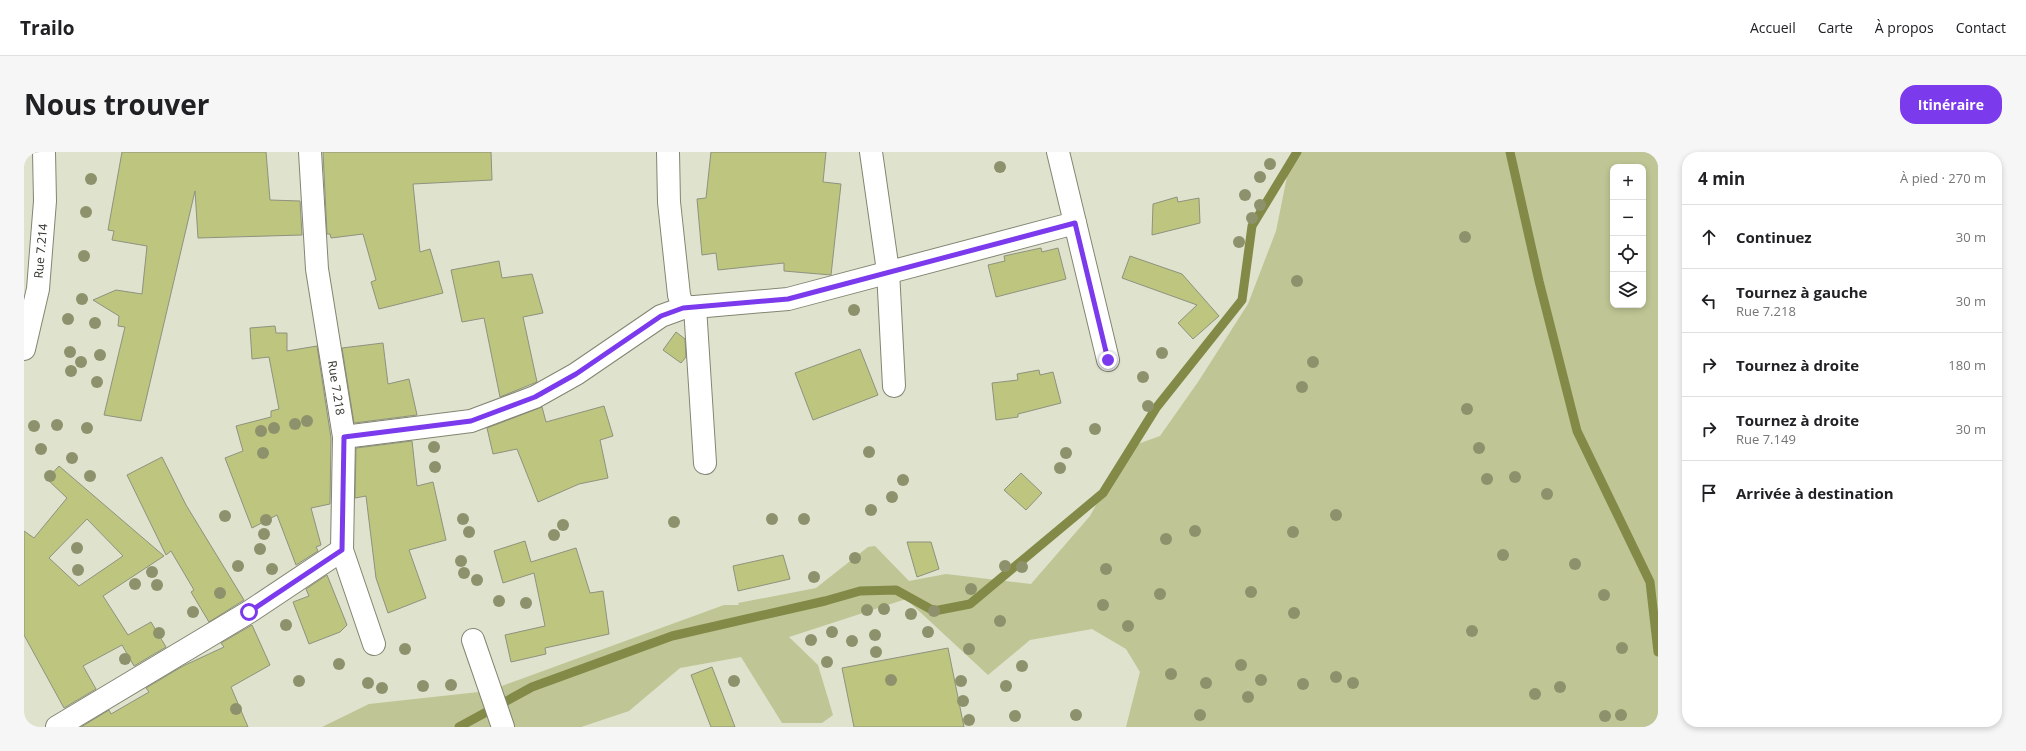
<!DOCTYPE html>
<html lang="fr">
<meta charset="utf-8">
<style>
:root{--surface:#fff;--page:#f6f6f6;--text:#202124;--muted:#757577;--line:#e0e0e0;--accent:#7c3aed}
body{margin:0;font-family:"Open Sans",sans-serif;background:var(--page);color:var(--text)}
.controls{position:absolute;right:12px;top:12px;display:grid;overflow:hidden;border-radius:8px;box-shadow:0 2px 6px #0003}
.controls button{width:36px;height:36px;display:grid;place-items:center;padding:0;border:0;border-bottom:1px solid var(--line);background:var(--surface);color:var(--text);font:20px sans-serif}
.stop{position:absolute;width:12px;height:12px;margin:-9px;border:3px solid #7c3aed;border-radius:50%;background:#fff}
.stop.end{background:#7c3aed;border-color:#fff;box-shadow:0 1px 4px #0008}
.list{margin:0;padding:0;list-style:none}
h2{display:flex;justify-content:space-between;align-items:center;height:52px;margin:0;padding:0 16px;font-size:17px}
h2 small{font-size:13px;font-weight:400;color:var(--muted)}
.list li{display:grid;grid-template-columns:26px 1fr auto;gap:12px;align-items:center;box-sizing:border-box;height:64px;padding:0 16px;border-top:1px solid var(--line)}
.list b{display:block;font-size:15px;white-space:nowrap}
.list p{margin:0;font-size:13px;white-space:nowrap;color:var(--muted)}
.list em{font-size:13px;font-style:normal;color:var(--muted)}
.icon{flex:none;width:22px;height:22px;fill:none;stroke:currentColor;stroke-width:2;stroke-linecap:round;stroke-linejoin:round}
.map{position:relative;flex:none;width:1634px;height:575px;overflow:hidden;border-radius:16px}
header{display:flex;align-items:center;gap:24px;box-sizing:border-box;height:56px;padding:0 20px;background:var(--surface);border-bottom:1px solid var(--line)}
header strong{font-size:19px}
nav{display:flex;gap:22px;margin-inline-start:auto;font-size:14px}
.intro{display:flex;align-items:center;justify-content:space-between;box-sizing:border-box;height:96px;padding:0 24px}
h1{margin:0;font-size:28px}
.button{padding:10px 18px;border-radius:16px;background:var(--accent);color:#fff;font-size:14px;font-weight:700}
main{display:flex;gap:24px;padding:0 24px}
aside{flex:1;background:var(--surface);border-radius:16px;box-shadow:0 2px 6px #0003}
.map>svg:first-child{display:block}
.green{fill:#bfc594;fill-rule:evenodd}
.lines{fill:none;stroke-linecap:round;stroke-linejoin:round}
.stream{stroke:#838946;stroke-width:9}
.building{fill:#bdc57f;stroke:#8f927e;fill-rule:evenodd}
.minor-casing{stroke:#838572;stroke-width:24}
.minor{stroke:#fff;stroke-width:22}
.tree{fill:#8e926c}
.route{stroke:#7c3aed;stroke-width:5}
.labels{text-anchor:middle;stroke-width:3;stroke-linejoin:round;paint-order:stroke}
.street-label{font-size:12px;fill:#303129;stroke:#fff}
</style>
<header>
<strong>Trailo</strong>
<nav><a>Accueil</a><a>Carte</a><a>À propos</a><a>Contact</a></nav>
</header>
<div class="intro"><h1>Nous trouver</h1><a class="button">Itinéraire</a></div>
<main>
<div class="map">
<svg width="1634" height="575" viewBox="0 0 1634 575">
<rect width="100%" height="100%" fill="#dfe2cd"/>
<path class="green" d="M1268,0H1634V575H1102L1116,520L1102,497L1068,477L1006,488L964,523L882,447L765,485L794,513L809,563L798,571H758L717,505L656,516L605,559L557,575H298L345,552L464,539L700,453H715L714,451L792,436L844,395L851,394L885,429L922,422L1007,432L1066,364L1103,296L1136,284L1174,230L1224,152L1252,79ZM1589,15H1619V153H1589Z"/>
<g class="lines">
<g class="stream">
<path d="M1486,0L1515,129L1553,279L1626,430L1634,500"/>
<path d="M435,575L508,535L648,484L801,449L836,439L872,438L910,459L946,452L1079,341L1132,256L1218,148L1228,74L1273,0"/>
</g>
</g>
<g class="building">
<path d="M98,0H242L246,48L276,49L278,83L174,86L171,39L117,269L80,263L101,175L94,174L95,164L69,148L92,138L118,142L123,94L88,88L90,79L84,78Z"/>
<path d="M299,0H467L468,28L389,32L396,100L406,97L419,141L355,157L347,130L352,128L339,82L307,86L306,82H303Z"/>
<path d="M687,0H802L799,30L817,32L807,123L760,119V111L694,118L692,101L678,103L673,47L682,46Z"/>
<path d="M1153,45L1154,50L1175,46L1176,71L1128,83L1129,52Z"/>
<path d="M1017,96L1018,100L1034,96L1042,127L972,145L964,113L981,109L980,104Z"/>
<path d="M1106,104L1158,122L1195,164L1169,187L1154,171L1173,153L1098,126Z"/>
<path d="M475,109L478,126L508,122L519,161L499,165L513,230L476,245L460,166L438,170L427,118Z"/>
<path d="M251,174L252,181H263V199L293,194L307,286L306,352L287,356L297,393L292,395L294,399L272,413L253,363L228,376L201,306L219,299L212,274L247,265V259L255,257L245,205L228,207L226,176Z"/>
<path d="M652,180L661,187L662,205L657,211L639,198Z"/>
<path d="M359,191L364,232L385,227L393,263L330,271L318,196Z"/>
<path d="M836,197L854,243L789,268L771,221Z"/>
<path d="M1015,218L1016,223L1029,220L1037,251L994,262V265L972,268L968,231L994,228L993,222Z"/>
<path d="M580,254L589,284L576,288L584,326L555,332L514,350L493,297L469,302L463,276L518,255L522,270Z"/>
<path d="M388,289L393,334L409,330L422,388L385,398L402,446L364,461L352,426L342,344L331,346L332,296Z"/>
<path d="M138,305L162,353L220,448L185,470L167,440L170,438L147,399L142,403L103,323Z"/>
<path d="M35,314L140,404L79,444L104,483L127,470L142,495L110,514L98,493L59,514L72,537L40,556L0,483V379L10,386L43,346L23,327ZM63,367L99,404L55,434L25,406Z"/>
<path d="M997,321L1018,341L1002,358L980,338Z"/>
<path d="M501,389L507,410L552,396L566,441L579,439L585,482L521,496L522,502L487,510L481,483L521,474L510,421L479,431L470,399Z"/>
<path d="M883,390H907L915,417L893,425Z"/>
<path d="M759,403L766,427L714,439L709,414Z"/>
<path d="M303,423L323,473L316,480L285,492L269,450L285,444L282,437Z"/>
<path d="M228,473L246,513L207,535L224,575H57L85,558L87,562L125,540L122,536L159,514L200,495L197,491Z"/>
<path d="M924,496L940,575H830L818,516Z"/>
<path d="M688,515L711,575H687L667,523Z"/>
</g>
<g class="lines">
<g class="minor-casing">
<g id="minor">
<path d="M286,0L293,117L320,285L318,398L350,492"/>
<path d="M847,0L864,119L870,234"/>
<path d="M1034,0L1084,208"/>
<path d="M671,155L681,311"/>
<path d="M659,156L764,147L1051,71"/>
<path d="M0,197L14,137L21,49L20,0"/>
<path d="M320,285L447,269L511,245L552,222L637,164L659,156L655,143L645,50L644,0"/>
<path d="M449,488L479,575"/>
<path d="M33,575L225,460L318,398"/>
</g>
</g>
<use href="#minor" class="minor"/>
</g>
<g class="tree">
<circle cx="1246" cy="12" r="6"/>
<circle cx="976" cy="15" r="6"/>
<circle cx="1236" cy="25" r="6"/>
<circle cx="67" cy="27" r="6"/>
<circle cx="1221" cy="43" r="6"/>
<circle cx="1236" cy="53" r="6"/>
<circle cx="62" cy="60" r="6"/>
<circle cx="1228" cy="66" r="6"/>
<circle cx="1441" cy="85" r="6"/>
<circle cx="1215" cy="90" r="6"/>
<circle cx="60" cy="104" r="6"/>
<circle cx="1273" cy="129" r="6"/>
<circle cx="58" cy="147" r="6"/>
<circle cx="830" cy="158" r="6"/>
<circle cx="44" cy="167" r="6"/>
<circle cx="71" cy="171" r="6"/>
<circle cx="46" cy="200" r="6"/>
<circle cx="1138" cy="201" r="6"/>
<circle cx="76" cy="203" r="6"/>
<circle cx="57" cy="210" r="6"/>
<circle cx="1289" cy="210" r="6"/>
<circle cx="47" cy="219" r="6"/>
<circle cx="1119" cy="225" r="6"/>
<circle cx="73" cy="230" r="6"/>
<circle cx="1278" cy="235" r="6"/>
<circle cx="1124" cy="254" r="6"/>
<circle cx="1443" cy="257" r="6"/>
<circle cx="283" cy="269" r="6"/>
<circle cx="271" cy="272" r="6"/>
<circle cx="33" cy="273" r="6"/>
<circle cx="10" cy="274" r="6"/>
<circle cx="63" cy="276" r="6"/>
<circle cx="250" cy="276" r="6"/>
<circle cx="1071" cy="277" r="6"/>
<circle cx="237" cy="279" r="6"/>
<circle cx="410" cy="295" r="6"/>
<circle cx="1455" cy="296" r="6"/>
<circle cx="17" cy="297" r="6"/>
<circle cx="845" cy="300" r="6"/>
<circle cx="239" cy="301" r="6"/>
<circle cx="1042" cy="301" r="6"/>
<circle cx="48" cy="306" r="6"/>
<circle cx="411" cy="315" r="6"/>
<circle cx="1036" cy="316" r="6"/>
<circle cx="26" cy="324" r="6"/>
<circle cx="66" cy="324" r="6"/>
<circle cx="1491" cy="325" r="6"/>
<circle cx="1463" cy="327" r="6"/>
<circle cx="879" cy="328" r="6"/>
<circle cx="1523" cy="342" r="6"/>
<circle cx="868" cy="345" r="6"/>
<circle cx="847" cy="358" r="6"/>
<circle cx="1312" cy="363" r="6"/>
<circle cx="201" cy="364" r="6"/>
<circle cx="439" cy="367" r="6"/>
<circle cx="748" cy="367" r="6"/>
<circle cx="780" cy="367" r="6"/>
<circle cx="242" cy="368" r="6"/>
<circle cx="650" cy="370" r="6"/>
<circle cx="539" cy="373" r="6"/>
<circle cx="1171" cy="379" r="6"/>
<circle cx="445" cy="380" r="6"/>
<circle cx="1269" cy="380" r="6"/>
<circle cx="240" cy="382" r="6"/>
<circle cx="530" cy="383" r="6"/>
<circle cx="1142" cy="387" r="6"/>
<circle cx="53" cy="396" r="6"/>
<circle cx="236" cy="397" r="6"/>
<circle cx="1479" cy="403" r="6"/>
<circle cx="831" cy="406" r="6"/>
<circle cx="437" cy="409" r="6"/>
<circle cx="1551" cy="412" r="6"/>
<circle cx="214" cy="414" r="6"/>
<circle cx="981" cy="414" r="6"/>
<circle cx="998" cy="415" r="6"/>
<circle cx="248" cy="417" r="6"/>
<circle cx="1082" cy="417" r="6"/>
<circle cx="54" cy="418" r="6"/>
<circle cx="128" cy="420" r="6"/>
<circle cx="440" cy="421" r="6"/>
<circle cx="790" cy="425" r="6"/>
<circle cx="453" cy="428" r="6"/>
<circle cx="111" cy="432" r="6"/>
<circle cx="133" cy="433" r="6"/>
<circle cx="947" cy="437" r="6"/>
<circle cx="1227" cy="440" r="6"/>
<circle cx="196" cy="441" r="6"/>
<circle cx="1136" cy="442" r="6"/>
<circle cx="1580" cy="443" r="6"/>
<circle cx="475" cy="449" r="6"/>
<circle cx="502" cy="451" r="6"/>
<circle cx="1079" cy="453" r="6"/>
<circle cx="860" cy="457" r="6"/>
<circle cx="843" cy="458" r="6"/>
<circle cx="910" cy="459" r="6"/>
<circle cx="169" cy="460" r="6"/>
<circle cx="1270" cy="461" r="6"/>
<circle cx="887" cy="462" r="6"/>
<circle cx="976" cy="469" r="6"/>
<circle cx="262" cy="473" r="6"/>
<circle cx="1104" cy="474" r="6"/>
<circle cx="1448" cy="479" r="6"/>
<circle cx="808" cy="480" r="6"/>
<circle cx="904" cy="480" r="6"/>
<circle cx="135" cy="481" r="6"/>
<circle cx="851" cy="483" r="6"/>
<circle cx="787" cy="488" r="6"/>
<circle cx="828" cy="489" r="6"/>
<circle cx="1598" cy="496" r="6"/>
<circle cx="381" cy="497" r="6"/>
<circle cx="945" cy="497" r="6"/>
<circle cx="852" cy="500" r="6"/>
<circle cx="101" cy="507" r="6"/>
<circle cx="803" cy="510" r="6"/>
<circle cx="315" cy="512" r="6"/>
<circle cx="1217" cy="513" r="6"/>
<circle cx="998" cy="514" r="6"/>
<circle cx="1147" cy="522" r="6"/>
<circle cx="1312" cy="525" r="6"/>
<circle cx="867" cy="528" r="6"/>
<circle cx="1237" cy="528" r="6"/>
<circle cx="275" cy="529" r="6"/>
<circle cx="710" cy="529" r="6"/>
<circle cx="937" cy="529" r="6"/>
<circle cx="344" cy="531" r="6"/>
<circle cx="1182" cy="531" r="6"/>
<circle cx="1329" cy="531" r="6"/>
<circle cx="1279" cy="532" r="6"/>
<circle cx="427" cy="533" r="6"/>
<circle cx="399" cy="534" r="6"/>
<circle cx="982" cy="534" r="6"/>
<circle cx="1536" cy="535" r="6"/>
<circle cx="358" cy="536" r="6"/>
<circle cx="1511" cy="542" r="6"/>
<circle cx="1224" cy="545" r="6"/>
<circle cx="939" cy="549" r="6"/>
<circle cx="212" cy="557" r="6"/>
<circle cx="1052" cy="563" r="6"/>
<circle cx="1176" cy="563" r="6"/>
<circle cx="1597" cy="563" r="6"/>
<circle cx="991" cy="564" r="6"/>
<circle cx="1581" cy="564" r="6"/>
<circle cx="945" cy="568" r="6"/>
</g>
<g class="lines">
<path class="route" d="M225,460L318,398L320,285L447,269L511,245L552,222L637,164L659,156L764,147L1051,71L1084,208"/>
</g>
<g class="labels">
<g class="street-label">
<text transform="translate(17 99) rotate(-85)" y="4">Rue 7.214</text>
<text transform="translate(312 236) rotate(81)" y="4">Rue 7.218</text>
</g>
</g>
</svg>
<div class="controls">
<button>+</button>
<button>−</button>
<button><svg class="icon" aria-label="locate" viewBox="0 0 24 24"><circle cx="12" cy="12" r="6"/><path d="M12 2v4M12 18v4M2 12h4M18 12h4"/></svg></button>
<button><svg class="icon" aria-label="layers" viewBox="0 0 24 24"><path d="M12 4l9 5-9 5-9-5zM3 14l9 5 9-5"/></svg></button>
</div>
<div class="stop" style="left:225px;top:460px"></div>
<div class="stop end" style="left:1084px;top:208px"></div>
</div>
<aside>
<h2>4 min<small>À pied · 270 m</small></h2>
<ul class="list">
<li><svg class="icon" aria-label="ahead" viewBox="0 0 24 24"><path d="M12 20V5M6 11l6-6 6 6"/></svg><div><b>Continuez</b></div><em>30 m</em></li>
<li><svg class="icon" aria-label="left" viewBox="0 0 24 24"><path d="M17 20v-9H6M10 6l-5 5 5 5"/></svg><div><b>Tournez à gauche</b><p>Rue 7.218</p></div><em>30 m</em></li>
<li><svg class="icon" aria-label="right" viewBox="0 0 24 24"><path d="M7 20v-9h11M14 6l5 5-5 5"/></svg><div><b>Tournez à droite</b></div><em>180 m</em></li>
<li><svg class="icon" aria-label="right" viewBox="0 0 24 24"><path d="M7 20v-9h11M14 6l5 5-5 5"/></svg><div><b>Tournez à droite</b><p>Rue 7.149</p></div><em>30 m</em></li>
<li><svg class="icon" aria-label="arrive" viewBox="0 0 24 24"><path d="M6 21V4h12l-3 4 3 4H6"/></svg><div><b>Arrivée à destination</b></div></li>
</ul>
</aside>
</main>
